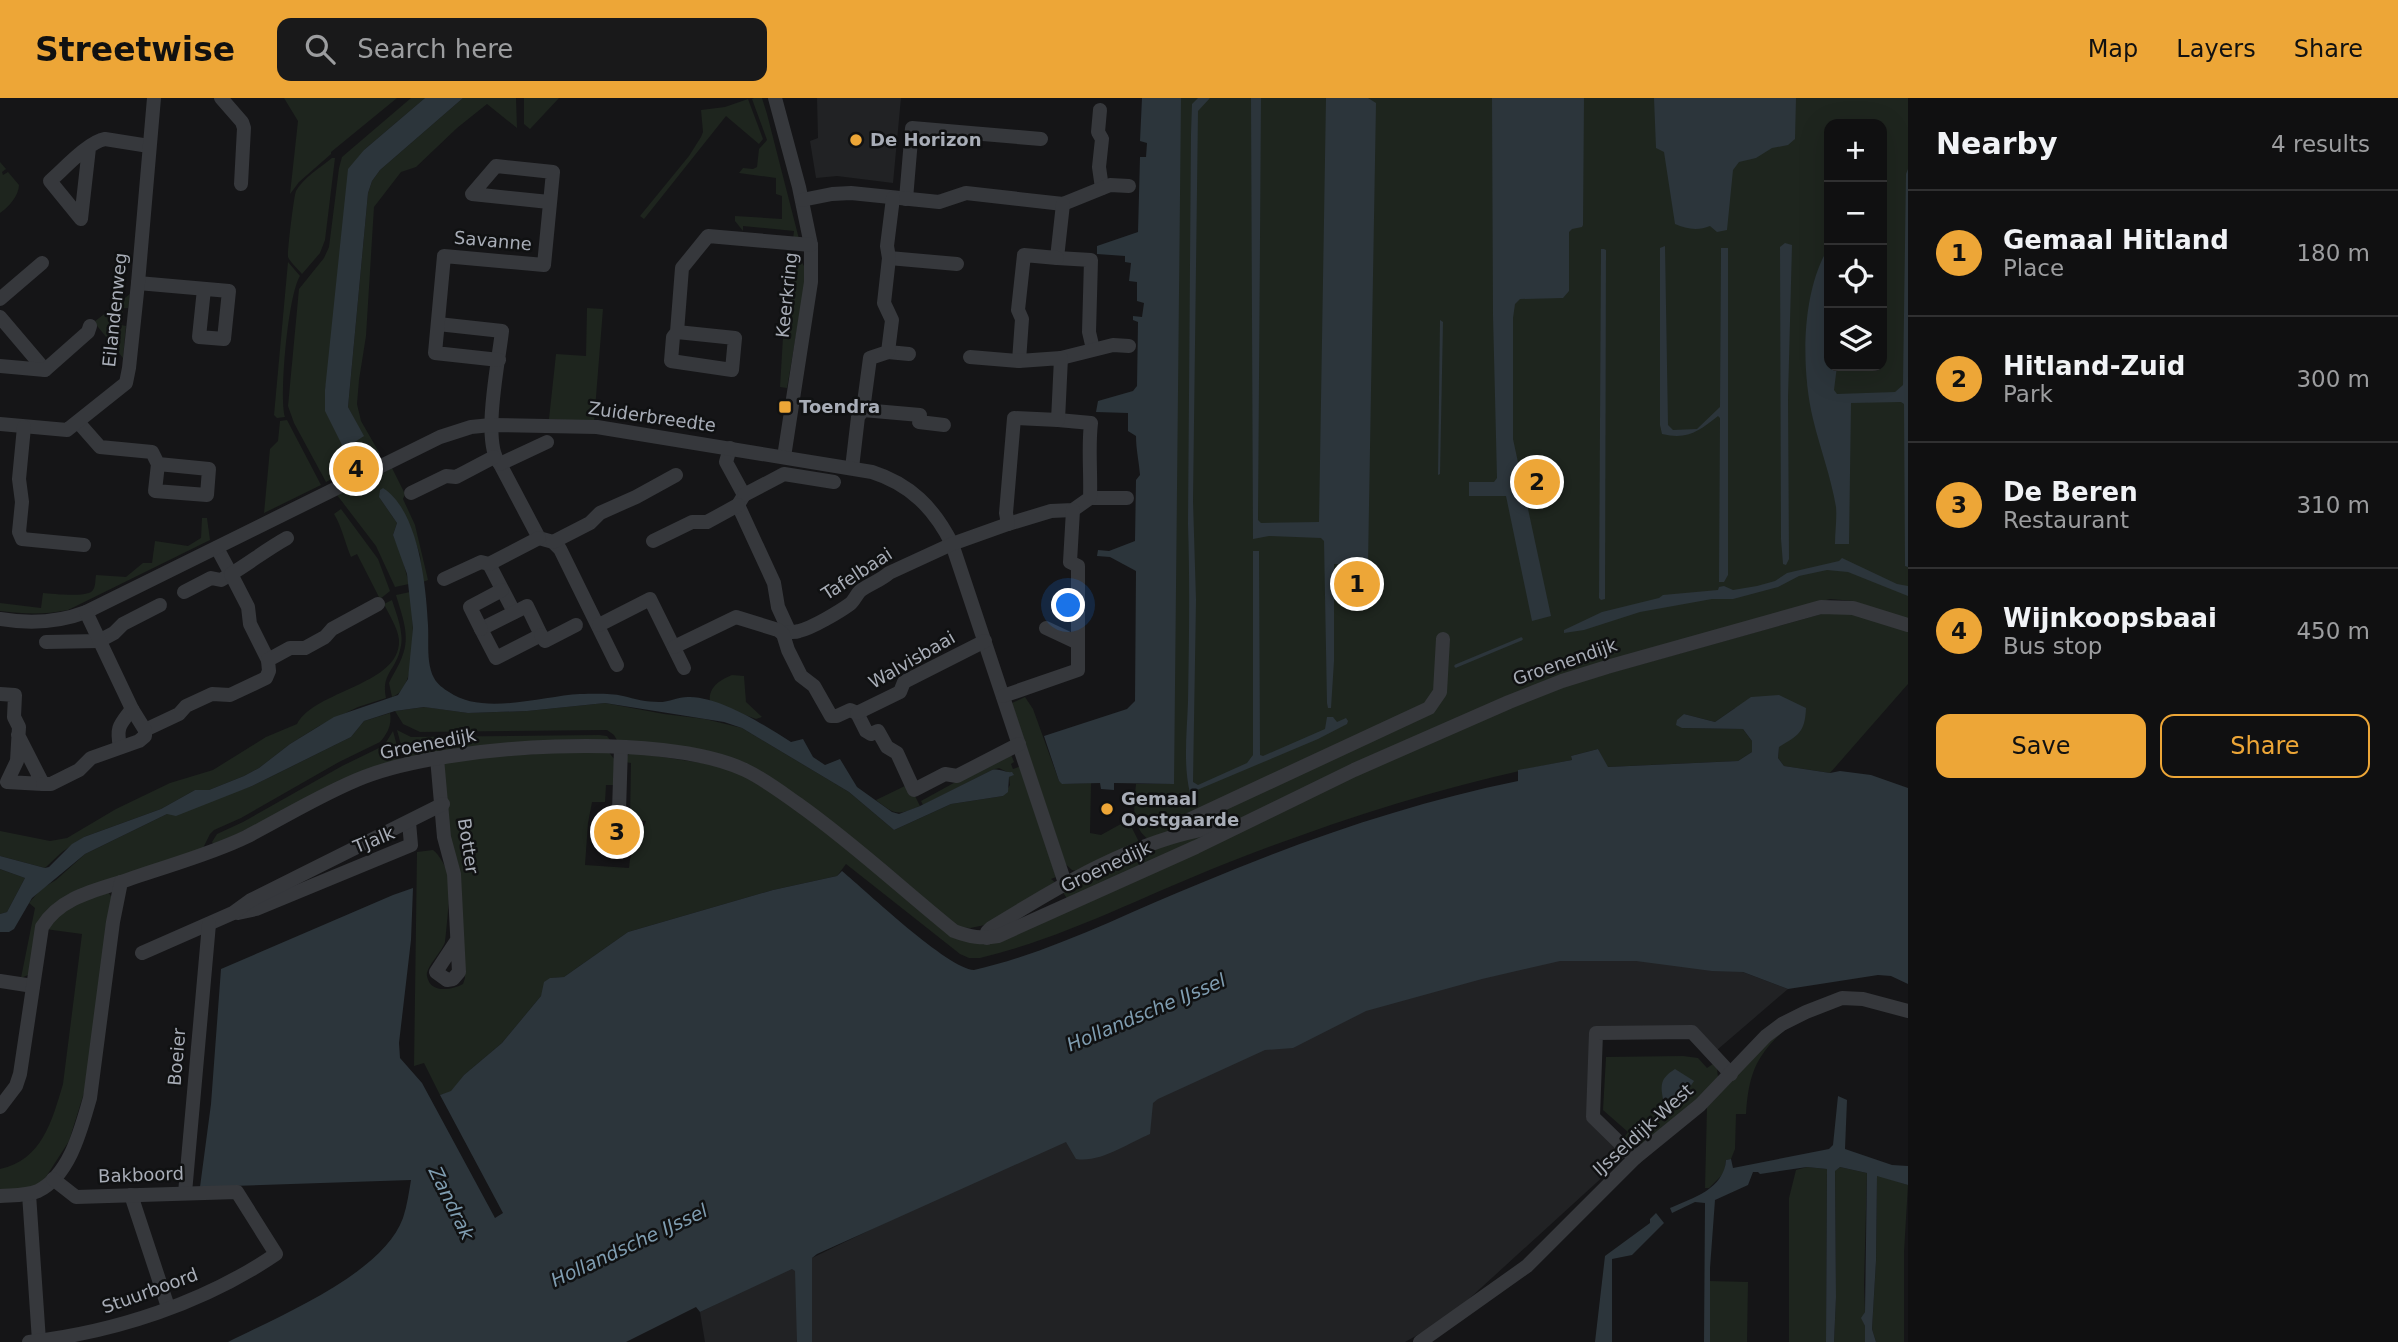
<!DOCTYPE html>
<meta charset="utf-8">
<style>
:root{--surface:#101011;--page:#19191a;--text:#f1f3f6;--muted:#9c9d9f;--line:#303031;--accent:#eda637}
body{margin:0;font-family:"DejaVu Sans",sans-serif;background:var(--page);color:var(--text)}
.controls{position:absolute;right:21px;top:21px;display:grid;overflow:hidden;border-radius:14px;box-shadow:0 7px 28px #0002}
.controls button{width:63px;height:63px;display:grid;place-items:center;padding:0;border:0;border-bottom:2px solid var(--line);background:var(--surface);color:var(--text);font:35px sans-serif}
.you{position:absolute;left:1069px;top:508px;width:24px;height:24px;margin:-18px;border:5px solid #fff;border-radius:50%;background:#1a73e8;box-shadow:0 0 0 10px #1a73e833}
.badge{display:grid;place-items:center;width:46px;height:46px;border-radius:50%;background:var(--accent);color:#111;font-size:23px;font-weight:700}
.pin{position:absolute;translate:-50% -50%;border:4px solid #fff;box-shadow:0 2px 7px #0006}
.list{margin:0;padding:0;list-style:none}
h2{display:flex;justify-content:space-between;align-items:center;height:91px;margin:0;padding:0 28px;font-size:30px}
h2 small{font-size:23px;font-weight:400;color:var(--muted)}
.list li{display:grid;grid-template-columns:46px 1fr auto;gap:21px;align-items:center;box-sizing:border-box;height:126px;padding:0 28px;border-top:2px solid var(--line)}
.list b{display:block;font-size:26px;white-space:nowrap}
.list p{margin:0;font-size:23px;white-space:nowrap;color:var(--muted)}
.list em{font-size:23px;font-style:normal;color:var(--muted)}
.actions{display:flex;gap:14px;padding:21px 28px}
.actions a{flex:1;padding:16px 0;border:2px solid var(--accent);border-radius:14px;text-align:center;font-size:24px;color:var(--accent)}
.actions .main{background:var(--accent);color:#111}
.icon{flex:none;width:38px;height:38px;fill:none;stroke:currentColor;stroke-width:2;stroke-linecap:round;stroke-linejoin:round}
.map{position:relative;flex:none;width:1908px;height:1244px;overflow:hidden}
header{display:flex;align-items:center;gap:42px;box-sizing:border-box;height:98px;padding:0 35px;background:var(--accent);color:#111}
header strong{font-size:33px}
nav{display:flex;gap:38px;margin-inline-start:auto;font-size:24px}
.search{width:490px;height:63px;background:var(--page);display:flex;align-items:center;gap:18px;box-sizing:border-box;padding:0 24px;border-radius:14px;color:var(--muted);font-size:26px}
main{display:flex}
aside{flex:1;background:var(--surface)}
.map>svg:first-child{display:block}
.built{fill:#212224}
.green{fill:#1e251e;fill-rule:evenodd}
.water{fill:#2c353b}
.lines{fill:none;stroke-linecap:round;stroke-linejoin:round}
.stream{stroke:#2c353b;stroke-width:3.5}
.minor{stroke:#36383c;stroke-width:14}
.poi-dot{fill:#eda637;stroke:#101112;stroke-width:2.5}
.labels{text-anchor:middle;stroke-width:5;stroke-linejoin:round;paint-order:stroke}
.poi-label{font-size:18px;font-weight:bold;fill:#a8adb7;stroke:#101112;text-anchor:start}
.street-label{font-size:18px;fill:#a8adb7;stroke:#101112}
.water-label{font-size:19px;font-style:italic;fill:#7f9db1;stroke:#101112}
</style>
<header>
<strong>Streetwise</strong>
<div class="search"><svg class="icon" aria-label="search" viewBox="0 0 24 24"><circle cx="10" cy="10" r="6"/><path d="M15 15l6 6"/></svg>Search here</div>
<nav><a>Map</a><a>Layers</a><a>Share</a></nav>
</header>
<main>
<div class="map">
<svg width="1908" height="1244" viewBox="0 0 1908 1244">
<rect width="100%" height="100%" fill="#151517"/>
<g class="built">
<path d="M817,0H901L893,85L837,78L816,80L810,43L818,40Z"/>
<path d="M1480,853L1700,858L1788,891L1710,958L1691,936L1595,942L1592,1018L1630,1054L1448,1220L1405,1244H705L700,1214L1197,974Z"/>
</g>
<g class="green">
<path d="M284,0H397L331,54V56L299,84L290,96L298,23Z"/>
<path d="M411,0H425L364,52L325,293L363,338L348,309L368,95L372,83L380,72L463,0H516L517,30L487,6L457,30L416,69L401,74L374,109L366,238L359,282L357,306L361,323L380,356L326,384L294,325L288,308L299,191L324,160L329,149L339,70L342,59Z"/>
<path d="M524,0H559L530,31L524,26Z"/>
<path d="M754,0H762L767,16L799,141H793L794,133L743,128V133L735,123V118L782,121V98L776,96V80L739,75L743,70L753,71L757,69L759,51L767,42L752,1Z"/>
<path d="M1165,0H1908V522L1853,503L1830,501L1563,578L1069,804L1061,791L1149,742C1130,728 1134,706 1136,686H1170ZM1829,26H1882V268H1829Z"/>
<path d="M748,1L763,41L759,46L726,18L644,121L640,118L689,58L701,39L703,34L701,12L725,9Z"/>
<path d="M332,60H335L325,142L320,155L302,176C298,171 290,164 288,159C287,155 294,97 296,93C303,80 321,69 332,60Z"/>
<path d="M0,64L6,71L2,74L3,77L8,74L19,87C19,97 9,109 0,115Z"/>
<path d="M796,162L801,163L807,173L787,290L780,289L783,239H787Z"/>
<path d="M288,164L300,178C288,197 279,298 285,319L277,320L274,317Z"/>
<path d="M130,196L128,210H123L121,227L126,228L123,260L94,224Z"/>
<path d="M587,210L603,211L594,324L549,321L556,256L586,258Z"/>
<path d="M287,322L321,387L264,415L270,351L278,343L280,323Z"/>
<path d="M392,370L405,396L403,401L415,427L428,482L423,484L420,457L410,428L379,399L397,425L393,437L402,459L409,486L395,489L376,448L337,397L372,382Z"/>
<path d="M341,411L378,461L390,493L380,501L357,456L351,459C345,445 342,429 334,416Z"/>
<path d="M202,420H207L210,442L68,512C44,517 24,516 0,513V505L41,510L43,495C53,496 83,499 91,494C96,491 95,482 96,477L126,479L143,465H152L155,443L188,448L201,440Z"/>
<path d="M410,494C413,517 420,590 392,599L389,585C393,576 399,568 402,559C411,538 402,518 396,497Z"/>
<path d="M392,502C397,518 405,536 400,552C395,573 381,576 386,600L358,609L319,628L290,646L259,670L244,678L209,692H195L161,711L84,739L62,754L45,770L0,758V733L50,743L67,740L116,711L170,685L213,672L266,639L297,626C315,592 401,587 399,542C398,530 389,517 384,506Z"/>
<path d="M1836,512L1908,532V586L1830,675L1784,668L1778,660L1779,649L1735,610L1715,624L1684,616L1682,630L1743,631L1752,643V654L1738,663L1607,669L1598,651L1571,658L1572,662C1455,684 1339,721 1227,765C1145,797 1067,839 980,860H969L960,856L846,766L837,778L773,792L628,834L564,879L551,880L541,898L502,945L464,977L451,994L440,997L424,965L414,968L417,754L433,752C439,756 447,771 450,779C451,782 446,839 445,844C442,854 425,870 427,878C430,896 452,892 463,886L465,880L450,744L444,665L479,659L607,652L615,662V687H606L605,704H592L588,725L585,767L629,770L630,761L646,723L630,722L631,665L624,664L630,654L728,669L796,709L932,821L981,842L1369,668L1542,594Z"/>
<path d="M732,577L744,578L746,604L762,619L756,621L710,604C708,589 720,582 732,577Z"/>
<path d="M1025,599L1033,611L1059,683L1063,686L1091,685L1090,735L1101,737L1128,722L1139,744L1077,773L1072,772L1063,764L1012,605Z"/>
<path d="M605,605L664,616L705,621L742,630L849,694L894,732L951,706L1003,698L1010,687L1009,679L1013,677L999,670L992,672L923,707L921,703L1010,654L1014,664L1011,666L1013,671L1021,668L1056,779L1051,781L1055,784L985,827L970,830L956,829L769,681L618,644L614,637L607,632L420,634L403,626L395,613L425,609L468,615L527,613Z"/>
<path d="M390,615C392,626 388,635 380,644L339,664L241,720L214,732L210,736L203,750L53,808L28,877L21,880L35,810L29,805L41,791L56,782L85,756L167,716L252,688L351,639L364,623Z"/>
<path d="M397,632L411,639L599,637L607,638L610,642L405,662Z"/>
<path d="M393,633L401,663L299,706L214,747L212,744L217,736L243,724L342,668L379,650L385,646Z"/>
<path d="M909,686L920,708C897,718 895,717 876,702Z"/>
<path d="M0,771L25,780L7,814L0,816Z"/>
<path d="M108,794L113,801L88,982L69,1043L44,1082L29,1093L0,1095V1071C42,1062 52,1023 63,986L82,836L45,831L69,808Z"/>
<path d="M1789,928C1757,956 1749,973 1746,1016H1736L1735,1051L1731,1061L1726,1062L1724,1075L1709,1090H1705L1707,1009L1763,949Z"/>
<path d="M1683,958L1698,960L1707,970L1713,966L1717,971L1718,979L1708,993L1642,1046H1629L1623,1041L1628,1034L1603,1012L1606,959Z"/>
<path d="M1807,1069L1827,1071L1826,1244H1789V1100L1796,1072Z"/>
<path d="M1840,1069L1867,1075L1864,1186L1865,1214L1862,1220L1865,1228V1244H1834L1836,1199L1835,1072Z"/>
<path d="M1877,1077L1908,1087L1904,1154V1244H1876L1872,1231L1876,1163Z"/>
<path d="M1710,1183L1748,1184L1747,1244H1710Z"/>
</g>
<g class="water">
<path d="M425,0H463L380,72L372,83L368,95L348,309L364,338L344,351L325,313V292L348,71L364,52Z"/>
<path d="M1142,0H1181L1174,686L1114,685V692L1101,691L1100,685L1062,686L1059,683L1044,638L1127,611L1135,603L1136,473L1110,459L1097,458L1098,452L1109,453L1135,443L1136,382L1140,377C1139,363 1136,352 1136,338L1128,333V315L1096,314L1098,303L1133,293L1137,288L1138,224L1133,222V218L1142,219L1144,205L1137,203V184L1129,183L1131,165L1125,164V158L1097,156V148L1138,134L1140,59H1146L1147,45L1140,43Z"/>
<path d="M1198,0H1210L1198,13L1193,403L1196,502L1193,684L1198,687L1247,665L1253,657V453H1259L1260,657L1263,658L1325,631L1327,619H1333L1337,624L1346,620L1348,623L1347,626L1318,641L1190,695C1183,667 1187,633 1188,604C1189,545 1190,485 1188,426L1191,36L1192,6Z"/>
<path d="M1251,0H1261L1258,422L1261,425L1319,424L1326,0H1368L1376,5L1368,466H1334V563L1331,610H1328L1327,605L1324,443L1321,440L1269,438L1253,441Z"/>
<path d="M1492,0H1584L1583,127L1582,129L1572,131L1569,134V193L1563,200L1520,201L1515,206L1513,220V341L1551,518L1532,523L1506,398H1469V384H1494L1497,380L1493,217Z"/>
<path d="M1654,0H1796L1795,41L1788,47L1772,50L1756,60L1739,64L1733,72L1727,132L1717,134L1710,128C1698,133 1686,131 1675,126L1664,54L1656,50Z"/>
<path d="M1908,71V469L1905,468L1904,306L1901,304L1851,305L1849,446H1835C1835,434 1837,421 1836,409C1831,379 1820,350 1813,321C1801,271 1801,193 1829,149V268H1837L1834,292L1837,296L1895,294L1903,287L1906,76Z"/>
<path d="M1785,145L1792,147L1788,300L1789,461L1786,467L1783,466L1781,441L1780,149Z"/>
<path d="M1665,148L1668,327L1673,332L1697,331L1720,309L1721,155V150H1728V477L1724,484H1719L1720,320L1718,318C1699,333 1688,342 1662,336L1660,327V150Z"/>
<path d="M1604,151L1606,152L1605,501L1601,502L1599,500L1601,151Z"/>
<path d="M1440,222L1443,224L1440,376L1438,377Z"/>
<path d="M383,390C419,413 426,488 428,527C429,544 426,565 434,580C437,586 444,591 449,594C483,618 542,598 580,596C593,596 610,595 623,598C635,601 646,604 659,604C670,604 680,598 690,599C723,600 764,627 791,644L803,641L813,659L825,667L840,661L857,689L892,714L899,716L920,708L992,672C1000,670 1005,675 1012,674L1014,677L1009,679L1008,694L1003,698L951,706L894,732L849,694L742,630L724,624L605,605L527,613L468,615L424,609L395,613L364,623L351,639L252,688L176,718L167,716L85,756L32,800L14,831L9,834H0V816L7,814L25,780L0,771V758L45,770L49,769L72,746L84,739L161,711L195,692H209L244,678L259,670L290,646L334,619L398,597L408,581L413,530L407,476L393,437L397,425L379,399L380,392Z"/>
<path d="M1842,460L1897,486L1908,488V498L1848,474L1827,472L1799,478L1778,489L1733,501H1712L1640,514L1584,532L1564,535V532L1602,514L1659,500L1663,497L1718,492L1719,489L1724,488L1733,492L1757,488L1775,483L1787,475L1839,463Z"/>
<path d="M1779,597L1806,610C1805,634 1799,637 1779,649L1778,660L1784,668L1830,675L1840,673L1871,677L1908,690V886L1891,878L1878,877L1788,891L1743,874L1712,873L1636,863H1560L1482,881L1366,913L1293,950L1265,952L1158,1001L1153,1005L1150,1036C1128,1045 1101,1065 1076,1061L1066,1044L817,1156L812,1160V1244H797L795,1173L792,1171L700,1214L696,1209L626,1244H228C279,1218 383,1176 403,1120C407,1108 409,1094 411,1082L200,1089L211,1006L221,871L393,797L413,790L411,842L399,945L400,960L422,985L495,1120L503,1115L440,997L451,993L464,977L502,945L541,898L544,884L550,880L564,879L628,834L773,792L837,778L842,773C866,793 948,871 974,872C1053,854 1126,815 1201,785C1303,742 1410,705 1518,683V672L1572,662L1571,658L1598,651L1608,669L1738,663L1752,654V643L1743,631L1682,630L1676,627L1677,622L1684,616L1715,624L1751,599Z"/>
<path d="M1675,971L1694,983C1688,993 1675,1001 1663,1001C1660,986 1661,980 1675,971Z"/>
<path d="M1838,998L1847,1002L1845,1051L1892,1067L1908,1068V1087L1877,1078L1876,1163L1872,1231L1876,1244H1865V1228L1861,1220L1865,1214L1867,1075L1840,1069L1835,1073L1836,1199L1834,1244H1826L1827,1071L1807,1069L1760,1076L1758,1074H1753L1748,1087L1715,1102L1710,1170V1244H1704L1705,1105L1695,1104L1672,1115L1670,1110C1693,1100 1724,1091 1726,1062L1731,1061L1733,1070L1829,1051L1833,1047Z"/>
<path d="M1656,1115L1664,1125L1632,1157L1612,1161V1244H1595L1605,1158L1650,1125V1121Z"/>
</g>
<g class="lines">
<path class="stream" d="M1456,568L1521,541"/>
<g class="minor">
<path d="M221,0L242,24L244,30L241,86"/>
<path d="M775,0L799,89L811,147V184L784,359"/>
<path d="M1100,12L1098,34L1102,41L1099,69L1102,90"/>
<path d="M89,50L81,121L50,83C63,72 88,44 105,41L149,48"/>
<path d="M906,101L912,30L1041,41"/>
<path d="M802,102L832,96L851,95L939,104L966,95L1063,106L1110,87L1129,88"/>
<path d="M1063,106L1057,160L1091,162L1089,234L1093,251"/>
<path d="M889,160L957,166"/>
<path d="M138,185L229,193L224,241L199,239L204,191"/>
<path d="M0,201L42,165"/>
<path d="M0,219L45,272"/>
<path d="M438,226L502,233C499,262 481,346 500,366L539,440L553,444L560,451L617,567"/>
<path d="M677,234L735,240L732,272L671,263L673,239L677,234L682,170L708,138L811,147"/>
<path d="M888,254L909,256"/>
<path d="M1061,260L1113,247L1129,248"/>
<path d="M499,262L435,255L444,158L544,167L553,74L496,68L472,96L549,104"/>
<path d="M1019,263L1022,221L1018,212L1024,157L1057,160"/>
<path d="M0,268L45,272L88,234L90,228"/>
<path d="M863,312L920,317L919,324L944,327"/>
<path d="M78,324L100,349L152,354L158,366L155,393L207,397L209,371L158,366"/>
<path d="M0,326L67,332L126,285L129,270L138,185L154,0"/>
<path d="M24,329L19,381L22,404L19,434L22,441L84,447"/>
<path d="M730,350L726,364L744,397L738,407L774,485L778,509L789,533"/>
<path d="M500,366L547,344"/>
<path d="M852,370L858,319L863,312L870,260L888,254L892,222L884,205L889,160L887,148L893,100"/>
<path d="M411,395L446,378L456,379L494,359"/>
<path d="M744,397L784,376L834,384"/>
<path d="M1090,400H1127"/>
<path d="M1008,426L1051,413L1073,412L1090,400C1091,374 1088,350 1091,325L1058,322"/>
<path d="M653,443L692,424H707L738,407"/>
<path d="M553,444L590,425L600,415L636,399L676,377"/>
<path d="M489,466L514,514"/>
<path d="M444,481L481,464L489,466L539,440"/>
<path d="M184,494L211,480L221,482L231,476L217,450"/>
<path d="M527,508L541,537L496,560L481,531Z"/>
<path d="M0,521C30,526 57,525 86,514L440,339L471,329L491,327L597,329L872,374C910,386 934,410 952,446L1065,785"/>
<path d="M599,527L650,501L684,570"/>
<path d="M1046,530L1078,545"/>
<path d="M481,531L470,509L502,492"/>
<path d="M783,536C789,533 793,535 799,533C812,530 839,514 850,506C854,503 856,497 860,493C869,486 880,483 889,475L952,446L1008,426L1006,415L1014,320L1058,322L1061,260L1019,263L970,259"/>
<path d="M541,537L545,543L576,527"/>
<path d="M46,544L99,543L114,535L123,526L160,507"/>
<path d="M674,549L736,519L778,532L783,536L788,552L801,578L814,588L831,618H837L850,612L857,615"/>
<path d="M268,562L250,526L248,509L231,476C251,464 267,451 287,440"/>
<path d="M0,596L15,597L14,619L19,629L17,663L7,684L43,686L18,637"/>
<path d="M1003,598L1078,572V468L1070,464L1073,412"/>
<path d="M857,615L866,633L871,636L878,633L887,649L897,655L914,692L945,676L957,678L1019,646"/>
<path d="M857,615L900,594L904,584L985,543"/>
<path d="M145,632L179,616L186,608L212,596L230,597L266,580L269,573L268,562L290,550H305L325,539L332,531L378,506"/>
<path d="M120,649C116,628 120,627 132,611"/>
<path d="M437,660L444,739L454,776L459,874L453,881L447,882L436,874L457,842"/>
<path d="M43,686H51L79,672L91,660L139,643L145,638V632L132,611L86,514"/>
<path d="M619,713L621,649"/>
<path d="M1181,736L1184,724L1429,610L1440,594L1443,541"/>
<path d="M238,815L256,811L411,747L409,724"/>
<path d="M987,840V834L991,830C1048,795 1105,760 1169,740C1190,733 1211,730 1232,725"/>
<path d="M142,855L233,815L251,802L443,706"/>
<path d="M0,883L33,888"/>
<path d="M0,1009L16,988L20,976L42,829C59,801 92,793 121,784"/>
<path d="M1635,1060L1593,1019L1596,935L1692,934L1731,976"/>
<path d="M185,1095L209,826"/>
<path d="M29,1096L39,1243"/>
<path d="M131,1097L168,1209"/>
<path d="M0,1098C12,1097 26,1098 38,1093C70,1077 81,1031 90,1000L113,824L121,784C162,769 207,758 246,739C285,719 323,695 364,679C448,646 663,633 745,672C764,681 781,694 798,706C853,745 902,791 954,833C970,839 982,841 998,838L1196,749L1354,672L1509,604L1562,583L1607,569L1821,509L1853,510L1908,527"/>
<path d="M29,1244C115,1234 204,1205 276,1156L237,1094L76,1099L53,1081"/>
<path d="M1420,1244L1527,1168L1635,1060L1700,1007L1766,938L1782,926L1806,914L1842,900L1863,901L1908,913"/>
</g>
</g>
<g class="poi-dot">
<circle cx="856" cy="42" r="7"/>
<rect x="778" y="302" width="14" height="14" rx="3.5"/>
<circle cx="1107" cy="711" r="7"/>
</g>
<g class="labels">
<g class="poi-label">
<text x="870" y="48">De Horizon</text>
<text x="799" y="315">Toendra</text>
<text x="1121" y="707">Gemaal<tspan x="1121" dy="21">Oostgaarde</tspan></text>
</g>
<g class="street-label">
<text transform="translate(493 143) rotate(5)" y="6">Savanne</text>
<text transform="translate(787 197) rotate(-84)" y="6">Keerkring</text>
<text transform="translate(115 212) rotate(-84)" y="6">Eilandenweg</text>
<text transform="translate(652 319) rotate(8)" y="6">Zuiderbreedte</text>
<text transform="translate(857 476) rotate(-33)" y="6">Tafelbaai</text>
<text transform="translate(912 562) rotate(-30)" y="6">Walvisbaai</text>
<text transform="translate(1565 564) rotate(-19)" y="6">Groenendijk</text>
<text transform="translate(428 646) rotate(-11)" y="6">Groenedijk</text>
<text transform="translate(374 742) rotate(-22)" y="6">Tjalk</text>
<text transform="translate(468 748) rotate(81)" y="6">Botter</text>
<text transform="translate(1106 769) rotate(-25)" y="6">Groenedijk</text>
<text transform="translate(177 959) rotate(-85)" y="6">Boeier</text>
<text transform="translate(1643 1032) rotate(-42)" y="6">IJsseldijk-West</text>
<text transform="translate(141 1077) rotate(-2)" y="6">Bakboord</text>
<text transform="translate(150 1193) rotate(-20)" y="6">Stuurboord</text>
</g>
<g class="water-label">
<text transform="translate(1146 914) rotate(-23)" y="7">Hollandsche IJssel</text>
<text transform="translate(452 1105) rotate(64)" y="7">Zandrak</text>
<text transform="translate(629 1147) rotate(-25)" y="7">Hollandsche IJssel</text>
</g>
</g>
</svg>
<div class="controls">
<button>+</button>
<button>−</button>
<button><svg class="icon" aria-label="locate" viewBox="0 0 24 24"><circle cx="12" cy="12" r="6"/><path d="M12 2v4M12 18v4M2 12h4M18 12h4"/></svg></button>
<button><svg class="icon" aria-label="layers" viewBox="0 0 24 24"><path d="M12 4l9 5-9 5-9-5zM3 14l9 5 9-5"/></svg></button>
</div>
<div class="you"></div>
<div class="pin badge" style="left:1357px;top:486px">1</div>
<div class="pin badge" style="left:1537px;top:384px">2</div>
<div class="pin badge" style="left:617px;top:734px">3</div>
<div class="pin badge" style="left:356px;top:371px">4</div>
</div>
<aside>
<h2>Nearby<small>4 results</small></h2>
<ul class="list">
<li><span class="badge">1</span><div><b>Gemaal Hitland</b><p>Place</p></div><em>180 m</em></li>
<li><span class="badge">2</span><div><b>Hitland-Zuid</b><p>Park</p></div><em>300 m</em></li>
<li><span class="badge">3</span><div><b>De Beren</b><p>Restaurant</p></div><em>310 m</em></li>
<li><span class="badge">4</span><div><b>Wijnkoopsbaai</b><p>Bus stop</p></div><em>450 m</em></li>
</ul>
<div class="actions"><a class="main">Save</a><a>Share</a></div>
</aside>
</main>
